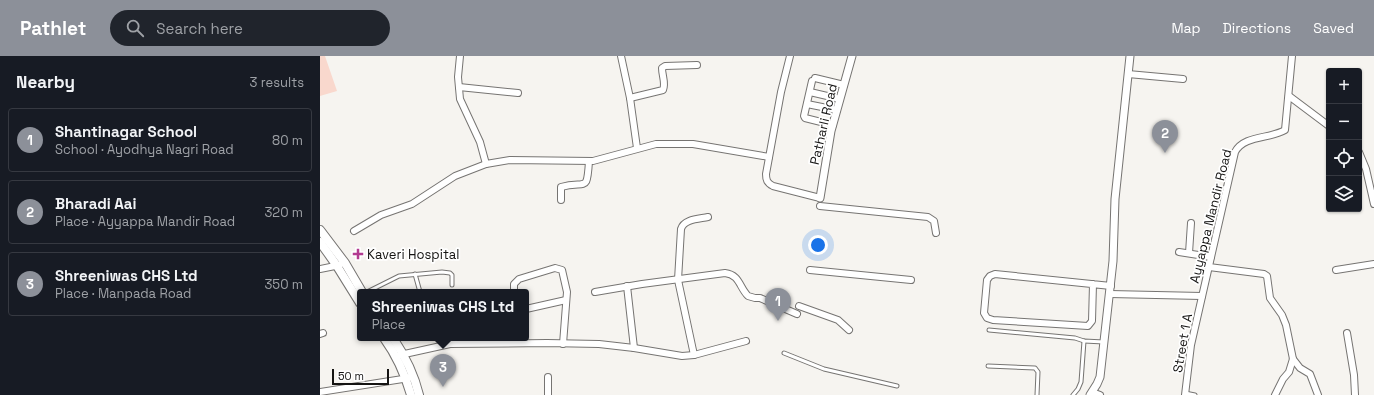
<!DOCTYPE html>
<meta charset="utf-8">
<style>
:root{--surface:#171b24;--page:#20242c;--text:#f1f3f6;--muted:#9ea1a6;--line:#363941;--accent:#8c9099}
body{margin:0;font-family:"Space Grotesk",sans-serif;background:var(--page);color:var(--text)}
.controls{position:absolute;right:12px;top:12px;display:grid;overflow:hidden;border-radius:4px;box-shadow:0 1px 3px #0004}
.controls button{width:36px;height:36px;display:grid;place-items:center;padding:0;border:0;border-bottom:1px solid var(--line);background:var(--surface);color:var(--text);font:20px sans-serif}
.scale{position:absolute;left:12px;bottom:10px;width:57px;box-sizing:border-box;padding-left:4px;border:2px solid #151413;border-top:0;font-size:11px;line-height:14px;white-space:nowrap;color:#151413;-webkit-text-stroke:3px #fff;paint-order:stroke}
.you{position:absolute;left:498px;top:189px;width:14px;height:14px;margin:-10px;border:3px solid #fff;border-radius:50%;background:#1a73e8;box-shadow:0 0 0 6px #1a73e833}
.badge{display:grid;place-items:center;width:26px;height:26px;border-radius:50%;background:var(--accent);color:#fff;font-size:13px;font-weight:700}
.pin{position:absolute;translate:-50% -33px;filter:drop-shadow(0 1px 2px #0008)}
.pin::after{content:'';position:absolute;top:21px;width:14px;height:12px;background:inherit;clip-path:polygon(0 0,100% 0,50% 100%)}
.popup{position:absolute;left:37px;top:233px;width:172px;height:52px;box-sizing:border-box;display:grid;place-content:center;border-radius:4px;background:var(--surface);filter:drop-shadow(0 1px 3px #0005);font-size:13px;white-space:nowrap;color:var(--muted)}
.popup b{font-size:15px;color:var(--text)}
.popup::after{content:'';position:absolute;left:50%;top:100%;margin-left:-8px;border:8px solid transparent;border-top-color:var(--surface)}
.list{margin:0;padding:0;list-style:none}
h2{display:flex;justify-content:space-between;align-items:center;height:52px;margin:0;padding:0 16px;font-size:17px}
h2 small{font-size:13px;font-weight:400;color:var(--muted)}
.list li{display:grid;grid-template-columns:26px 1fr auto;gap:12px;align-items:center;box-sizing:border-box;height:64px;margin:0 8px 8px;padding:0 8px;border:1px solid var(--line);border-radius:4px}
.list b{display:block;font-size:15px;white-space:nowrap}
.list p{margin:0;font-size:13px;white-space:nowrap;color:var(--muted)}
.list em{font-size:13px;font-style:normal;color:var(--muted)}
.icon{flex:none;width:22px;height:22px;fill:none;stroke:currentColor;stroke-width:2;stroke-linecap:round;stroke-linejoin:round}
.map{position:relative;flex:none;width:1054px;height:339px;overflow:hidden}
header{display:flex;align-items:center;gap:24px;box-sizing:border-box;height:56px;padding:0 20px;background:var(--accent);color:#fff}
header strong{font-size:19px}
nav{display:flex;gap:22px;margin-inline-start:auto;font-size:14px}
.search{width:280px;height:36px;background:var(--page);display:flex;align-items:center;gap:10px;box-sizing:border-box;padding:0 14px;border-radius:22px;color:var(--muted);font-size:15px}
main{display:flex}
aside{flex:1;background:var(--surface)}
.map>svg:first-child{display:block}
.green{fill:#f9d8cd}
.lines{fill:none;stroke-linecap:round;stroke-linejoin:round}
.service-casing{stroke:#767472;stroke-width:5}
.minor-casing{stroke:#767472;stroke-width:8}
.tertiary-casing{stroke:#767472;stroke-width:9}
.secondary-casing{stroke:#767472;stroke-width:10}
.service{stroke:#fff;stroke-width:3}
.minor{stroke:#fff;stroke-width:6}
.tertiary{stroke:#fff;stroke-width:7}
.secondary{stroke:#fff;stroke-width:8}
.poi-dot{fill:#b33b91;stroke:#fff;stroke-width:1.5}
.labels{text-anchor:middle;stroke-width:3.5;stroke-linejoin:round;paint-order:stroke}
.street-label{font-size:13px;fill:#151413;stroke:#fff}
.poi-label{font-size:13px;fill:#151413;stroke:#fff;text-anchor:start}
</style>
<header>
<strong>Pathlet</strong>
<div class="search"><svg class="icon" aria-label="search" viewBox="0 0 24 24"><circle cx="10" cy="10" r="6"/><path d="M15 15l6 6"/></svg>Search here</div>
<nav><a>Map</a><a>Directions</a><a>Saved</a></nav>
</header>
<main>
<aside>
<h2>Nearby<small>3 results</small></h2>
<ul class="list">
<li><span class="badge">1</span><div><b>Shantinagar School</b><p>School · Ayodhya Nagri Road</p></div><em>80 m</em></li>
<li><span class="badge">2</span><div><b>Bharadi Aai</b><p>Place · Ayyappa Mandir Road</p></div><em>320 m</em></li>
<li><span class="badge">3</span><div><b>Shreeniwas CHS Ltd</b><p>Place · Manpada Road</p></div><em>350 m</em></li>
</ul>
</aside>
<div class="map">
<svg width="1054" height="339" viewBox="0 0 1054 339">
<rect width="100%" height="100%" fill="#f6f4f0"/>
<path class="green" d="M0,0H5L17,35L0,40Z"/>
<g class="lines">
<g class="service-casing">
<g id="service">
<path d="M95,218L100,236"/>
<path d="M47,236L79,220L122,216L130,217L132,219V229"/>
<path d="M669,274L755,282L764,285L784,286"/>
<path d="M464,297L504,313L577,330"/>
<path d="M668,310L715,312L718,316L717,339"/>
<path d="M865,337L875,339"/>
<path d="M753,339L758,333L761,326L764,285"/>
</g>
</g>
<g class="minor-casing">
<g id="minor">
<path d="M140,0L138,21L140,43L160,86L166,108"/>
<path d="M301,0L310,42L317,92"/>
<path d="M470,0L461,36L446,118C446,124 447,127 453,130L500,142"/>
<path d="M808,18L863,23"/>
<path d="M495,22L524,29"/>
<path d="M492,25L484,60L485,62L513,69"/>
<path d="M139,31L198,37"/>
<path d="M490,36L520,43"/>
<path d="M969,40L1009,70"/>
<path d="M310,42L343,34C346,27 342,20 342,12L345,10L377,9"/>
<path d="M487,48L517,54"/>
<path d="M1039,96L1046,113L1054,148"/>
<path d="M241,144V131C266,124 267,138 269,105"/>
<path d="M500,150L608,161L614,165L616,177"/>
<path d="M34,175L61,159L92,148L135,120L166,108L190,104L273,105L336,88H373L449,101"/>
<path d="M859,196L891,201"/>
<path d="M869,197L871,167"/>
<path d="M889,211L944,218L947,220L950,242L962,259L966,269L973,303L969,316L963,323L955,339"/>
<path d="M0,213L20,209"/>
<path d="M490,214L591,224"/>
<path d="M1016,214L1054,208"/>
<path d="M773,228L772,265L768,270L673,264L667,262L664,257L667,224L670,220L675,218L791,230"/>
<path d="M307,230L314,292"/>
<path d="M194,236V228L199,223L235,212L242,214L247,236L243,288"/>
<path d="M275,236L322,228L405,217C420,219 419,231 428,240L435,242H440L477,258"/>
<path d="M790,238L882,240"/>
<path d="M479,250L518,264L529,274"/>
<path d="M206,253L246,244"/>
<path d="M1027,277L1034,319L1035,339"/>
<path d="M0,278L3,277"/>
<path d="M80,299L130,288L227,287L279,288L314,292L362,300L374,299L426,285"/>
<path d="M374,299L358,224L361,173C364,163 379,163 388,161"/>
<path d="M973,303L980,312L990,318L998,339"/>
<path d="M0,336L89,322"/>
<path d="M772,336L780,339"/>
<path d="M228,339V321"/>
<path d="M865,339L871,289L915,96C924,79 950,83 965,74L972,0"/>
</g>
</g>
<g class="tertiary-casing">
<g id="tertiary">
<path d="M500,142L511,75L532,0"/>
<path d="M770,339L777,328L780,321L793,205L795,143L810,0"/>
</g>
</g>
<g class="secondary-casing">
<g id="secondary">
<path d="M0,174L25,207L42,236"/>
<path d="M0,186L17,210L40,247"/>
<path d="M64,282C77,300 85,318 91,339"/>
<path d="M73,282C85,300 94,318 99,339"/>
</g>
</g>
<use href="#service" class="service"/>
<use href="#minor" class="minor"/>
<use href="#tertiary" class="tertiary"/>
<use href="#secondary" class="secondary"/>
</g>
<path class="poi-dot" d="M36 192h4v4h4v4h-4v4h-4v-4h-4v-4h4z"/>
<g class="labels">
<g class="street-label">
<text transform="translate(503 68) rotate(-77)" y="5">Patharli Road</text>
<text transform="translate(890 160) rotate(-76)" y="5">Ayyappa Mandir Road</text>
<text transform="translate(862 287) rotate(-80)" y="5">Street 1 A</text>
</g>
<g class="poi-label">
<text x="47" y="203">Kaveri Hospital</text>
</g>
</g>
</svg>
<div class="controls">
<button>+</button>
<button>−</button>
<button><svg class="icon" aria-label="locate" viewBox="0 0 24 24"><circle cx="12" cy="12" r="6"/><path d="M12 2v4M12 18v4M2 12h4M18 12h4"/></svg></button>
<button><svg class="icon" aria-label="layers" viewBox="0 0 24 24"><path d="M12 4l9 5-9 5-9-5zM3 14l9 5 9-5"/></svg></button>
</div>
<div class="scale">50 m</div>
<div class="you"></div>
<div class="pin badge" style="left:458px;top:265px">1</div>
<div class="pin badge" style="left:845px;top:97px">2</div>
<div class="pin badge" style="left:123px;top:331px">3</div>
<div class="popup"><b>Shreeniwas CHS Ltd</b>Place</div>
</div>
</main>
